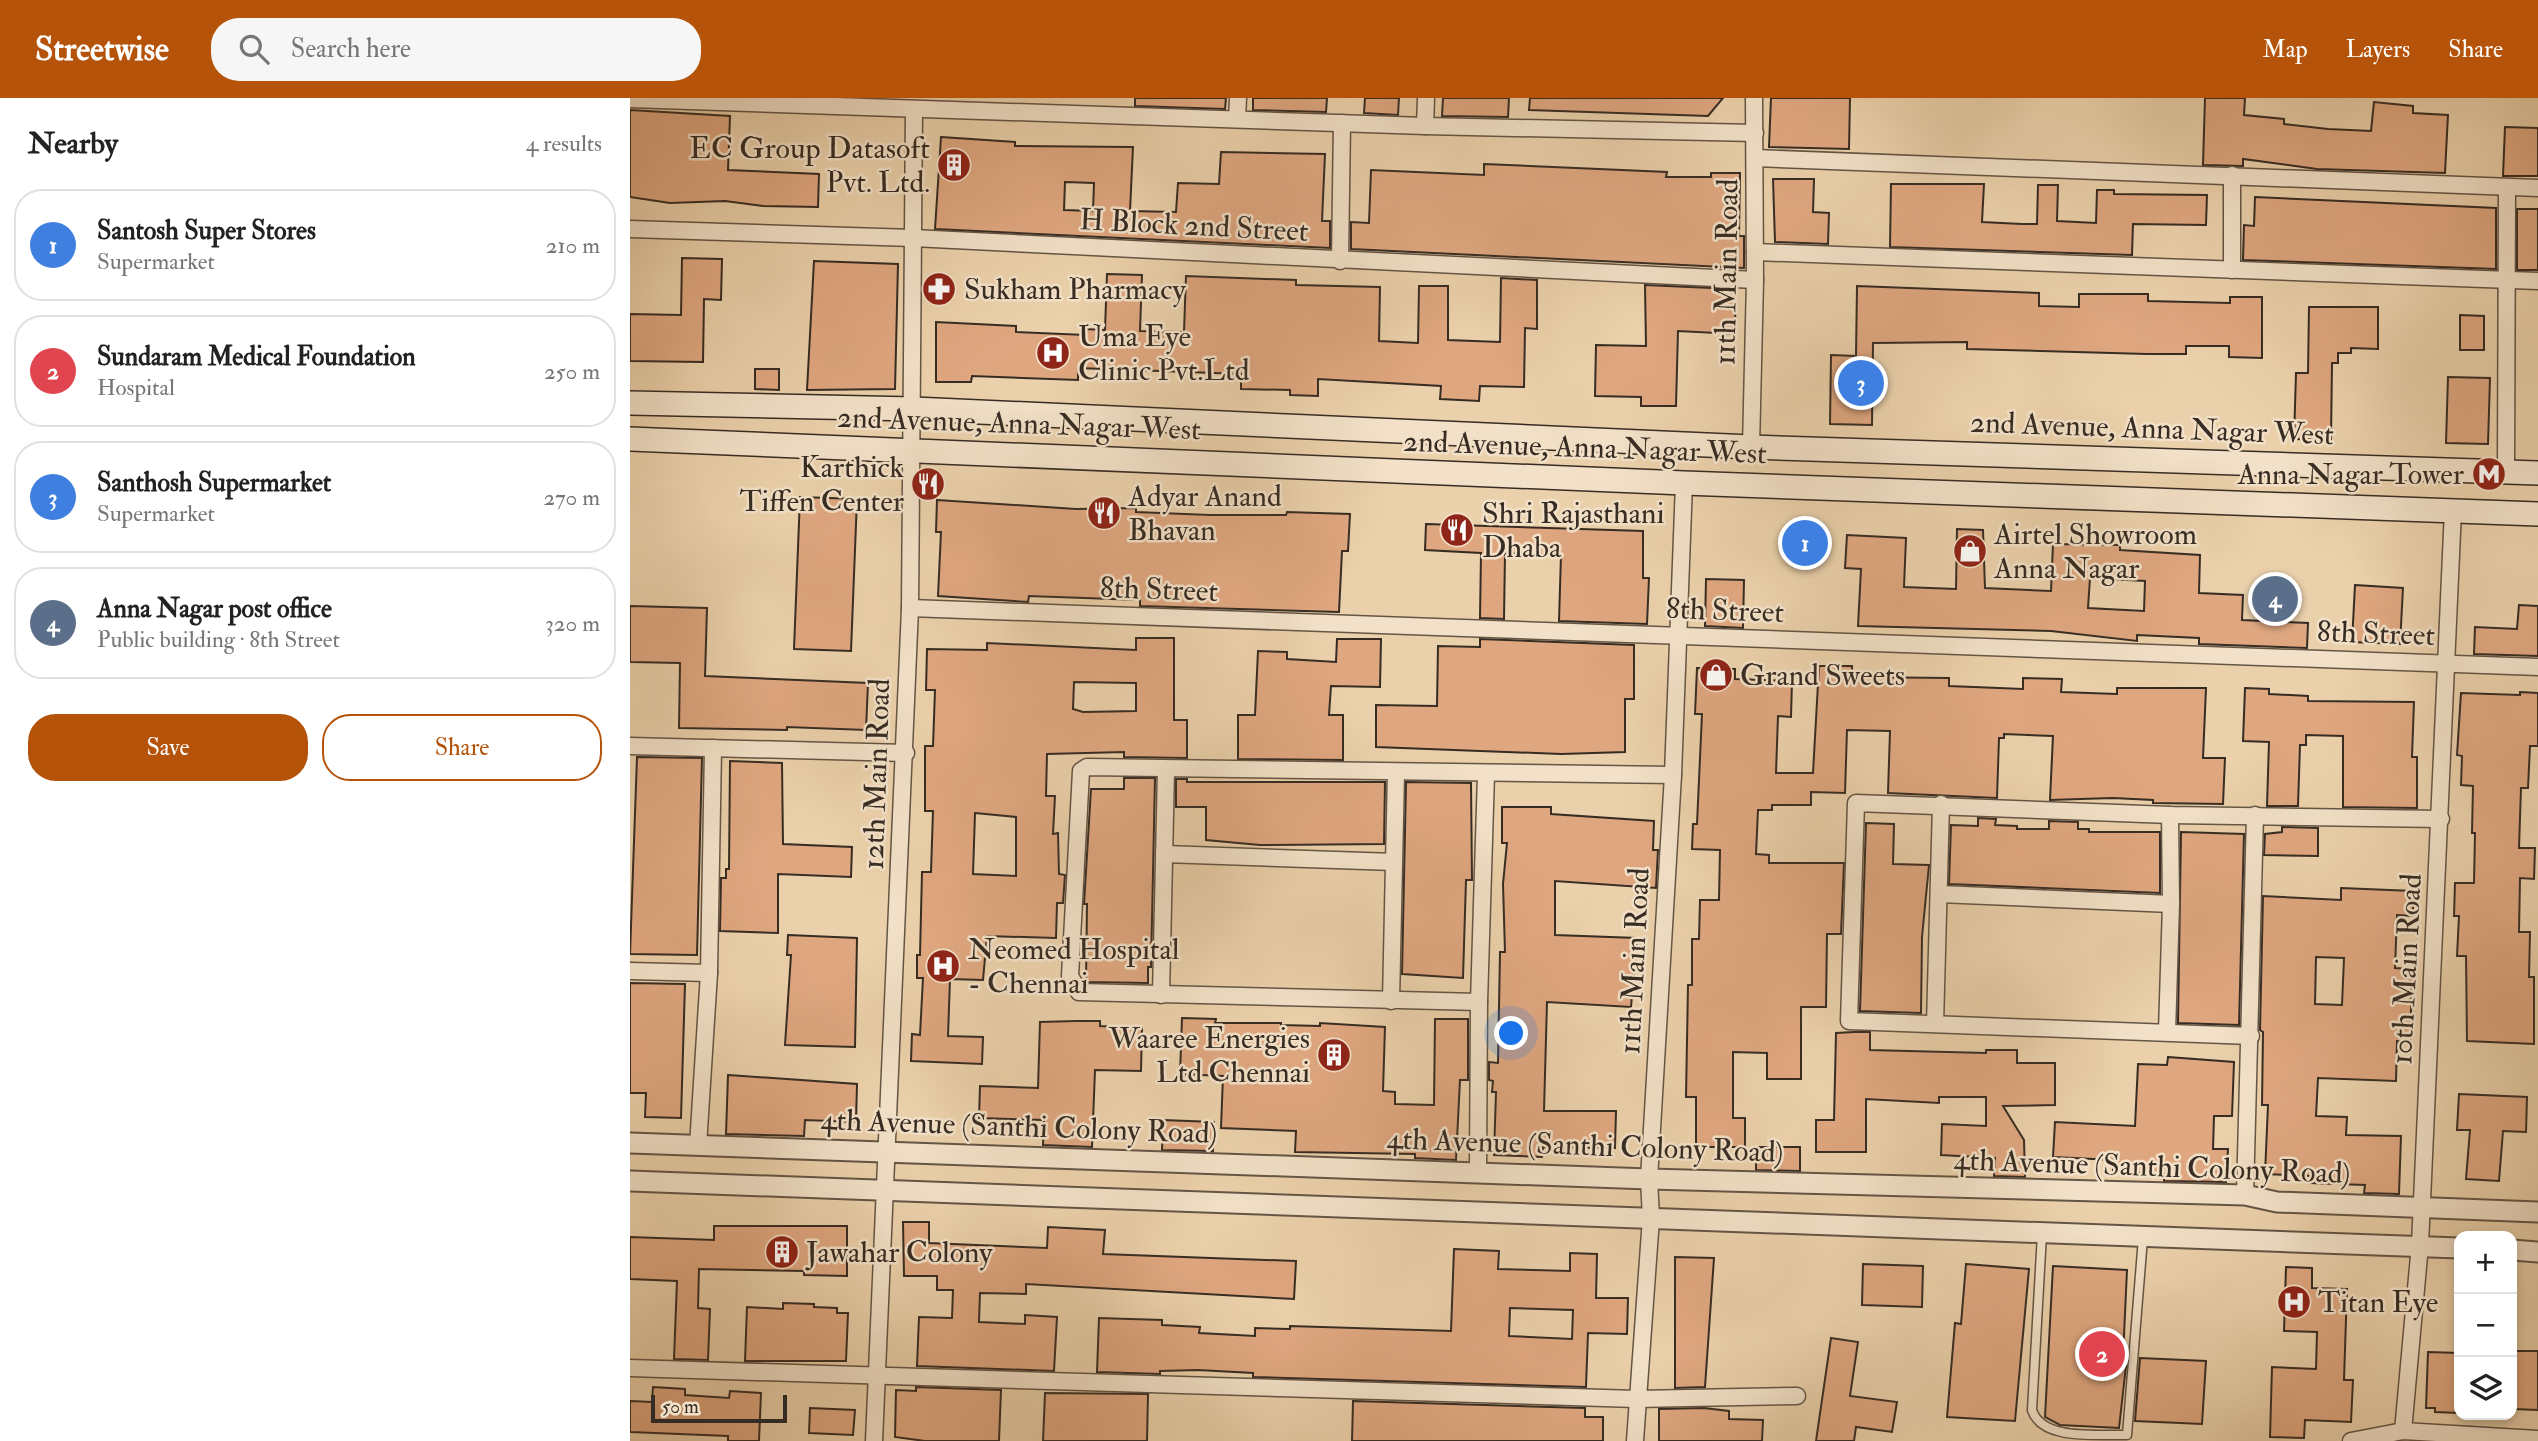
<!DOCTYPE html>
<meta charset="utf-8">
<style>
:root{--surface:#fff;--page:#f6f6f6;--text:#222;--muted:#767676;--line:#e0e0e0;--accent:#b45309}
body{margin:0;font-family:"IM FELL Double Pica",serif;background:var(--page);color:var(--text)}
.controls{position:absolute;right:21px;bottom:21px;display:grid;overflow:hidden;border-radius:14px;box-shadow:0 4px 10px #0003}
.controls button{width:63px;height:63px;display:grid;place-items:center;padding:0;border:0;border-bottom:2px solid var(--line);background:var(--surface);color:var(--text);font:35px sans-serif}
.scale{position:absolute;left:21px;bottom:18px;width:136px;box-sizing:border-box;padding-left:7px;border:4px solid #372c23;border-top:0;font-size:19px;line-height:24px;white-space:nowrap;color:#372c23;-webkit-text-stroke:5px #f2e1c8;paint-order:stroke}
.you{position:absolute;left:882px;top:936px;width:24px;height:24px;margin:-18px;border:5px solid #fff;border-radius:50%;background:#1a73e8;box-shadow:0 0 0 10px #1a73e833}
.badge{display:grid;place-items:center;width:46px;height:46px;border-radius:50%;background:var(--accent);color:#fff;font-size:23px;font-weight:700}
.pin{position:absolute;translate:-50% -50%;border:4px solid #fff;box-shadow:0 2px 7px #0006}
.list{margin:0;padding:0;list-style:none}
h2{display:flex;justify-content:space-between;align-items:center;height:91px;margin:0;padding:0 28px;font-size:30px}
h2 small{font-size:23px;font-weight:400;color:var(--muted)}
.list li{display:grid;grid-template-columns:46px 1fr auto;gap:21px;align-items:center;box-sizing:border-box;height:112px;margin:0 14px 14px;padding:0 14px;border:2px solid var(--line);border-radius:28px}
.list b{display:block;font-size:26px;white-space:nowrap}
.list p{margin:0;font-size:23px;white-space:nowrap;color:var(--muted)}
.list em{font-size:23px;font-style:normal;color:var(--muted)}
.actions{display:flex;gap:14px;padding:21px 28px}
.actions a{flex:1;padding:16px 0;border:2px solid var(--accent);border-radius:28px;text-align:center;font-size:24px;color:var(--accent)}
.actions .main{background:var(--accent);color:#fff}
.icon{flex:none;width:38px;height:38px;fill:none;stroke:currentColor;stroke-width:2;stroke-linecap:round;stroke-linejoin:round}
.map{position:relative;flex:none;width:1908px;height:1343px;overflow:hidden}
header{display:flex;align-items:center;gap:42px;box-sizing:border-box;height:98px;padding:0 35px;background:var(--accent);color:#fff}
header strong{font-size:33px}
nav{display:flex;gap:38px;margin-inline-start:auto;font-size:24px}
.search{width:490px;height:63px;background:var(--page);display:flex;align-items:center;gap:18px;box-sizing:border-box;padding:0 24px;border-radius:28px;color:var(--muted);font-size:26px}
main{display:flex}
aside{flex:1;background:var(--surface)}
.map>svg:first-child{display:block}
.building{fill:#dfa780;stroke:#372c23;stroke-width:2;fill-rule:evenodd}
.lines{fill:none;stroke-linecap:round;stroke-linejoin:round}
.service-casing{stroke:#645545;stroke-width:11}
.minor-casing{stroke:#645545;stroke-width:19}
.tertiary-casing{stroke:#645545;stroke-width:23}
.secondary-casing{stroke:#372c23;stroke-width:26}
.service{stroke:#f2e1c8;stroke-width:8}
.minor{stroke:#f2e1c8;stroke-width:16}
.tertiary{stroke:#f2e1c8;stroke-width:19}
.secondary{stroke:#f2e1c8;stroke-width:23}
.labels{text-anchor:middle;stroke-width:5;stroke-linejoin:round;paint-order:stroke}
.poi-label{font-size:30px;fill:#372c23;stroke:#f2e1c8;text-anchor:start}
.street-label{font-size:30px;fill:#372c23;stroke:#f2e1c8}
</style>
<header>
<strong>Streetwise</strong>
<div class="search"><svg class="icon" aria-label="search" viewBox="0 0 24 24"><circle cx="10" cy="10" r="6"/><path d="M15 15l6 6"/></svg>Search here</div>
<nav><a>Map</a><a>Layers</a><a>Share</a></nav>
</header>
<main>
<aside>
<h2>Nearby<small>4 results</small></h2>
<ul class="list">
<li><span class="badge" style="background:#3f7fe0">1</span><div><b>Santosh Super Stores</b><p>Supermarket</p></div><em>210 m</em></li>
<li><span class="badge" style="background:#e0444e">2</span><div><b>Sundaram Medical Foundation</b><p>Hospital</p></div><em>250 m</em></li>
<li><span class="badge" style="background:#3f7fe0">3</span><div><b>Santhosh Supermarket</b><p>Supermarket</p></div><em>270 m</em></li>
<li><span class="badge" style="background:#5c6f8a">4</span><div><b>Anna Nagar post office</b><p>Public building · 8th Street</p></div><em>320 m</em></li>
</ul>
<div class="actions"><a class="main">Save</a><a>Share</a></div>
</aside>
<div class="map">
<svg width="1908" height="1343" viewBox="0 0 1908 1343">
<rect width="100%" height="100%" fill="#ebd1ab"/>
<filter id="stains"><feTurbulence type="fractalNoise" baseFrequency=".00286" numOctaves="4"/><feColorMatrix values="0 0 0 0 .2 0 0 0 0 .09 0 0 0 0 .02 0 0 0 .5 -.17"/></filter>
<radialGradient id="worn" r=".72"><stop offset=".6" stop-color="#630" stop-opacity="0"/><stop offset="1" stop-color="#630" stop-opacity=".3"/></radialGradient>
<g class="building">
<path d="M505,0H596L595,11L505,8Z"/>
<path d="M623,0H697L696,14L623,12Z"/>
<path d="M735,0H769L768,17L734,15Z"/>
<path d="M813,0H879L878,19L812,18Z"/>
<path d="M900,0H1093L1078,18L899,12Z"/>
<path d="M1141,0H1220L1219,51L1139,49Z"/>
<path d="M1575,0H1615L1614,17L1654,21V26L1698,31L1741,33L1744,4L1783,8V15L1818,17L1815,75L1687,71L1613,61V68L1573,67Z"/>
<path d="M0,12L100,18L98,72L189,76L188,109L133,108L95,103L40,105L0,99Z"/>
<path d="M1875,29L1908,30V78H1873Z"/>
<path d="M311,39L385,44V48L503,49L500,113L546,114L548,85L589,86L591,54L695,56L692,123H700V150L305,131ZM435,84L464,85L463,113L434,112Z"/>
<path d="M854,66L1037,74L1036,79H1081V75H1110L1109,138H1114V170L721,151V124L739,125L741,72L854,77Z"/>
<path d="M1143,81H1184L1183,114L1199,115L1198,146L1145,144Z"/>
<path d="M1261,86H1354L1352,124L1392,126H1407L1408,87H1428L1427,123L1466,125L1467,92H1484V96L1577,97L1576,127L1503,126L1502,157L1260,149Z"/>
<path d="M1625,99L1866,110V171L1613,162L1614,127L1624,128Z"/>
<rect x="1887" y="111" width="21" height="61"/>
<path d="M52,160L92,161L91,202L74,201L73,264L0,263V216L51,217Z"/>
<path d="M184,163L268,166L265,291L177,292Z"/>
<path d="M477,176L512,177L510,233L554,234L556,178L666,182V187L750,189L749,243L788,245L789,188H818V242L870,244L871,180L907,182V231L895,230L894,289L850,288L849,303L810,301L811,288L688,281V298L660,297V292L611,291V276L448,270V282L342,278L341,284H306V224L386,228V234L455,237V231L475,232Z"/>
<path d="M1015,187L1104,191L1106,236L1048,233L1046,308H1011V299L965,298L966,247L1016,248Z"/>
<path d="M1227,188L1409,195V208L1449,209V196H1518V203L1600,205V199H1632V260L1599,259V248H1556V256H1517L1337,251V244L1243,245L1242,327L1200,326L1201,257L1226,258Z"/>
<path d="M1679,209H1748V251L1721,250V255H1708V265H1702L1701,342L1664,341L1666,275H1678Z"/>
<path d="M1830,217L1854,218V252H1830Z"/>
<path d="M125,271H149V292L125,291Z"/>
<path d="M1818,279L1860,280L1858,346L1816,345Z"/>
<path d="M170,399L227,401L221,553L164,551Z"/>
<path d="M307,402L446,411L506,410V414L580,417H656L657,414L720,416L718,453H712L709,514L510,508V502L399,498L398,504L308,498L311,434H306Z"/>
<path d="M796,426L1013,433V480H1019L1017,526L929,523L931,457L875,455L874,521L850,520L851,455L795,452Z"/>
<path d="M1327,431L1353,432L1355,490L1421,493L1423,446L1490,447V452L1570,457L1569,495L1613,497L1612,522L1678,525L1677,550L1569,546V540L1507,537V543L1421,533L1228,528L1231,471L1215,470L1217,437L1276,440L1274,489L1326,491ZM1460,480L1515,483L1514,513L1458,510Z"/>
<path d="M1076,481L1114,482L1113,530L1075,528Z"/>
<path d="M1725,487L1773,490L1770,546L1722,544Z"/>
<path d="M1889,507L1908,508V558L1844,556L1845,529L1887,531Z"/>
<path d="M0,508L77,510L75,578L238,585L236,632L157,629V632L49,630L50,565L0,564Z"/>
<path d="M506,540H544V622H557V660L494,659V654L417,656L416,698H425L423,736L428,735L429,776L435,777L433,805H427L426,840L357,838L353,882L320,881L318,938L353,939L352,966L281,963L282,936L290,937L293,880H287V857H290L292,774H301L303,713H295V648H303L305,592H296L297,551L357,552V545L506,552ZM444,584L506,585V613L453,614L443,611ZM345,715L386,719V778L343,776Z"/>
<path d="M707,541H751L750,589L701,588L699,617H713V662L608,661V617H625L628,553L657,554V561L706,564Z"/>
<path d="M850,541L1004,547V601H995V654L931,656L746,649V607L807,608L808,548L850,549Z"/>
<path d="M1189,568H1222V579L1319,580V588L1393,591V580L1432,581L1431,594L1487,596V590H1576L1573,660H1595L1593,706L1523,705V702L1483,700L1420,702L1423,638L1374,636V640H1369L1367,700L1258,695L1260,633L1217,632L1215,695L1181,694V707H1142V712H1128L1126,756L1139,757V765H1214L1211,836H1197L1196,909H1171V981H1137V955L1103,954V1020H1115V1049H1066V999H1056L1058,887H1062V841H1069L1070,802H1089L1090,752L1062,751L1063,726H1067L1072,616H1065L1067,570L1105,571V581L1162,583L1161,619L1148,618L1146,675H1183Z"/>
<path d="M1615,590L1639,591V596L1678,598V603L1784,604L1782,659H1787V710L1713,709V638L1676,637V647H1670L1668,708H1637L1639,644L1613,643Z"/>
<path d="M1890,594L1908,595V648H1900L1898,690H1891L1889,750H1905L1904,781L1890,780L1889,834H1900L1899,879H1904V946L1837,943L1836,858H1827L1829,818H1824L1825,785H1844L1845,735H1842L1843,688L1831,687L1832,658L1827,657L1831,595L1890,597Z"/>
<path d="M7,659L72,660L67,857L0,856Z"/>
<path d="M100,663L152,665L153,746L222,749L221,779L148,776V835L90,833L91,780H96V771H99Z"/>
<path d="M494,680H525L521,869H518V885L456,884L457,806H454L461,691H494Z"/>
<path d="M546,681H557V684H755L754,746L630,747L576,742V709H546Z"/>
<path d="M776,684L841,685L842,782H836L833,880L772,876Z"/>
<path d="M872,709H921V716L1024,723L1023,752H1028L1026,790L925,783V837L1007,840L1001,909L917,904L914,1013H986L985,1050L913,1049L912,1059L864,1057L866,994H862L863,983L859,982V964L868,965L870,854H875L873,786L877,745H872Z"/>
<path d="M1348,720L1366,721L1365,727L1387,728V731H1419V723L1448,724V731H1459V734H1530V795L1319,786L1321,727L1348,728Z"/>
<path d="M1236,725L1264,726L1263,766L1299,767L1292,839L1291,915L1230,913Z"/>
<path d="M1652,729L1688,730V758L1634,757L1635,736L1652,734Z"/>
<path d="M1551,734L1614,736L1609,927L1548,925Z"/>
<path d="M1711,790L1783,793V818L1767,817L1765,870L1781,871V920L1780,944L1767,943L1766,983L1688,980L1686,1018L1717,1019L1716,1037L1771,1038L1769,1096L1734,1095L1735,1087L1680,1085V1078L1635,1076L1638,1007H1632L1633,934L1630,932L1633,798L1711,802ZM1686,859L1714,860L1712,907L1685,906Z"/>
<path d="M158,837L227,840L225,949L155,947L161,857H157Z"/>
<path d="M0,885L55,886L51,1020L15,1019L16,995H0Z"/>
<path d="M552,920L586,921L585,925H651V927L690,928V925L755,929L753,993L765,994V1006L804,1007L805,921H838V982H830L826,1062L785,1060V1056L665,1054L666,1033L591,1030L593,978L550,976Z"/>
<path d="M446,923H470V928L512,930L511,973L465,972L462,1049L413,1047L414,1022L349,1020L350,988L408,990L410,924Z"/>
<path d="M1224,934H1240V952L1356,955V952H1387V965H1425V1007L1373,1008L1394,1042L1395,1079L1364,1078L1365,1060L1311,1057L1312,1026L1356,1028V999H1309V1005L1236,1001V1054H1186V1022H1204L1206,935Z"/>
<path d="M1538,959L1604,964L1602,1018H1584L1583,1051H1598L1596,1084L1534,1083V1076L1483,1074V1062L1423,1059L1425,1024L1505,1028L1508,966L1537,967Z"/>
<path d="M98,977L227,986L226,1024L175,1022L174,1038L96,1036Z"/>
<path d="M1829,996L1897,999L1896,1034L1873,1033L1869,1083L1836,1081L1840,1032H1827Z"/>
<path d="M533,1022L584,1024L583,1053L532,1052Z"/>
<path d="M1126,1049H1170V1073L1126,1072Z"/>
<path d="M273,1124H299V1145L417,1150L418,1129L475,1132L473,1156L666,1163L664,1201L396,1186V1196L350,1195L349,1224L395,1226V1217L427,1219L424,1273L287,1268L289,1219L322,1220L323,1192H307V1178H274Z"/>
<path d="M84,1128H217V1178L174,1177V1173L69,1171L68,1210L80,1211L78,1262L44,1261L47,1183L0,1181V1139L84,1142Z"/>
<path d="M824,1151L869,1153L868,1171L940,1173V1155L967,1156L966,1200H998L997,1236L958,1235L956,1289L623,1279V1275L568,1272L530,1273V1276L467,1274L469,1220L532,1222V1227L570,1229L569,1235L625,1238V1230L660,1231V1228L821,1233ZM880,1210L943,1212L942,1241L879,1238Z"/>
<path d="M1045,1159L1084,1160L1075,1289L1045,1290Z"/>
<path d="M1233,1166L1293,1168L1292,1209L1232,1207Z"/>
<path d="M1336,1166L1399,1171L1385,1323L1317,1319L1325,1225L1331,1226Z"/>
<path d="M1423,1168L1497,1172L1493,1259H1497L1489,1330L1430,1327L1415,1319Z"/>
<path d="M1656,1169L1682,1170V1190L1717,1191L1714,1282H1723L1721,1324L1675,1322L1674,1340L1640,1339L1642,1269L1686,1271L1687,1234L1654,1233Z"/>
<path d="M153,1205L184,1206V1209L207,1210V1215H218L216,1263H115L117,1209L153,1211Z"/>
<path d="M1201,1240L1228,1244L1220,1298L1267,1304L1262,1334L1226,1329L1224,1343H1186Z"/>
<path d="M1885,1253H1908V1312L1883,1311Z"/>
<path d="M1798,1254L1829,1255V1315L1805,1314V1310H1796Z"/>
<path d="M1510,1260L1576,1263L1572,1326L1505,1323Z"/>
<path d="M23,1289L55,1291V1297L99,1300L100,1293L131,1295L129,1343H98V1338L0,1334V1303L22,1304Z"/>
<path d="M286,1289L371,1292L369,1343H295L265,1339L266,1292L286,1293Z"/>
<path d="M415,1295L518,1296L517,1343H413Z"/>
<path d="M723,1303L955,1310V1319H973V1343H722Z"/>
<path d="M180,1310L225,1312L223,1337L179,1335Z"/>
<path d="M1074,1310L1099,1313V1321L1133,1322L1132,1343H1029V1311Z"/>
</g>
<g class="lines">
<g class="service-casing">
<path id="service" d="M1412,1136L1402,1312C1412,1343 1466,1336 1497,1337L1513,1140"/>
</g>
<g class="minor-casing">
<g id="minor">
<path d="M0,1L795,28L1125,35"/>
<path d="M607,21L608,0"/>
<path d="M795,28L796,0"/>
<path d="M1125,60L1908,90"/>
<path d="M1602,77V172"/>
<path d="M0,131L283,140L1125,182"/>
<path d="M1125,154L1908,183"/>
<path d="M710,163L712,25"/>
<path d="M1121,349L1125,182L1124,0"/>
<path d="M1876,373L1877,90"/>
<path d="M280,510L1908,569"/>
<path d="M0,648L276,655"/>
<path d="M534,756L764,764"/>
<path d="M1309,796L1541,806"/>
<path d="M0,873L79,875"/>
<path d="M531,897L536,672"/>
<path d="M761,903L766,674"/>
<path d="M849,904L449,894L440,878L451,673L457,669L1043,677"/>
<path d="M1305,926L1311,706"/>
<path d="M1537,934L1541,806L1540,717"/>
<path d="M1621,938L1219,923L1226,705L1540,717L1811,721"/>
<path d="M68,1048L79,875L83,650"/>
<path d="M848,1072L849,904L856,676"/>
<path d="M1615,1097L1625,717"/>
<path d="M0,1270L1006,1301L1167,1298"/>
<path d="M1773,1333L1790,1147L1823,412"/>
<path d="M244,1343L280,510L284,11"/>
<path d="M1005,1343L1021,1120L1019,1081L1043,677L1054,385"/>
<path d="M1721,1343L1773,1333L1908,1341"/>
</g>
</g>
<g class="tertiary-casing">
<g id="tertiary">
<path d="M0,1045L1019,1081L1615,1097L1647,1104L1908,1114"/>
<path d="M0,1083L1829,1150"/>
<path d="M1882,1152L1908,1154"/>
</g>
</g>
<g class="secondary-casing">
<g id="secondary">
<path d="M0,305L284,311L1121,349L1908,375"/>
<path d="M0,341L1054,385L1908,416"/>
</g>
</g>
<use href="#service" class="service"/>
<use href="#minor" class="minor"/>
<use href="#tertiary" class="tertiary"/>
<use href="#secondary" class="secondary"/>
</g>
<defs>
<g id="building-disc" transform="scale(1.75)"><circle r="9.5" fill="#8f2418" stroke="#f2e1c8"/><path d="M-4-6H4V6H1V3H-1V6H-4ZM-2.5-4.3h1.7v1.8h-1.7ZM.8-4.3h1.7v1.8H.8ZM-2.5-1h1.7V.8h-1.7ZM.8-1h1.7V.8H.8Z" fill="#fff"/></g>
<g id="pharmacy-disc" transform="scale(1.75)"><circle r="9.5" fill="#8f2418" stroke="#f2e1c8"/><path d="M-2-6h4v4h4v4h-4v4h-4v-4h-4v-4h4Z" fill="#fff"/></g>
<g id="hospital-disc" transform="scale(1.75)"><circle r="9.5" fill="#8f2418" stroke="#f2e1c8"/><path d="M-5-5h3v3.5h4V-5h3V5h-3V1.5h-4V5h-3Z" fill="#fff"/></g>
<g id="metro-disc" transform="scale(1.75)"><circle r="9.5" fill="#8f2418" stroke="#f2e1c8"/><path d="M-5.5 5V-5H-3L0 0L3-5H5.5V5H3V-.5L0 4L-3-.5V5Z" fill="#fff"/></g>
<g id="restaurant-disc" transform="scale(1.75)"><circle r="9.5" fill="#8f2418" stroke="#f2e1c8"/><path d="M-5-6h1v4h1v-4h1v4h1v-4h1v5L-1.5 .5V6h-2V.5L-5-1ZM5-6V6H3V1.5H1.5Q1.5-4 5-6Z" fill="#fff"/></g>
<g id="shop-disc" transform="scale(1.75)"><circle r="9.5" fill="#8f2418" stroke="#f2e1c8"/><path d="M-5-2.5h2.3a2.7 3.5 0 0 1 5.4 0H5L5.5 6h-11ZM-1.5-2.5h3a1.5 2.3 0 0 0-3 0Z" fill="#fff"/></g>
</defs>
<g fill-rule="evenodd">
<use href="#building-disc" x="324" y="67"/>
<use href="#pharmacy-disc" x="309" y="191"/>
<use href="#hospital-disc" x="423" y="255"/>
<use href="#metro-disc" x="1859" y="376"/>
<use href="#restaurant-disc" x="298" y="386"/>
<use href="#restaurant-disc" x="474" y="415"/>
<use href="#restaurant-disc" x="827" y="432"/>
<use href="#shop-disc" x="1340" y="453"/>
<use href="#shop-disc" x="1086" y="577"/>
<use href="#hospital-disc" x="313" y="868"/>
<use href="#building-disc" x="704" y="957"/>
<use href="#building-disc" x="152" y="1154"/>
<use href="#hospital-disc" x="1664" y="1204"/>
</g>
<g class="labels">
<g class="poi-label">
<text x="300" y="60" text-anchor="end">EC Group Datasoft<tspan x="300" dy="34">Pvt. Ltd.</tspan></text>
<text x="334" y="201">Sukham Pharmacy</text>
<text x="448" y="248">Uma Eye<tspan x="448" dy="34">Clinic Pvt.Ltd</tspan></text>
<text x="274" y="379" text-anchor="end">Karthick<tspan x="274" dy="34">Tiffen Center</tspan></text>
<text x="1834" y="386" text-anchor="end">Anna Nagar Tower</text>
<text x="498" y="408">Adyar Anand<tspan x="498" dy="34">Bhavan</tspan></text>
<text x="852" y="425">Shri Rajasthani<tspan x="852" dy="34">Dhaba</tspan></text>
<text x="1364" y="446">Airtel Showroom<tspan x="1364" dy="34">Anna Nagar</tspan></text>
<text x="1110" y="587">Grand Sweets</text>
<text x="338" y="861">Neomed Hospital<tspan x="338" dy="34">- Chennai</tspan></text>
<text x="680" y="950" text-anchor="end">Waaree Energies<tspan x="680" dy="34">Ltd Chennai</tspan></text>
<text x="176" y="1164">Jawahar Colony</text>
<text x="1688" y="1214">Titan Eye</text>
</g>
<g class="street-label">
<text transform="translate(564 127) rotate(3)" y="10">H Block 2nd Street</text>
<text transform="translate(1096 174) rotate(-89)" y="10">11th Main Road</text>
<text transform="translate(389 325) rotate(2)" y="10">2nd Avenue, Anna Nagar West</text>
<text transform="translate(1522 330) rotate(2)" y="10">2nd Avenue, Anna Nagar West</text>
<text transform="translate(955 349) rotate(2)" y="10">2nd Avenue, Anna Nagar West</text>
<text transform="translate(529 491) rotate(2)" y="10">8th Street</text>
<text transform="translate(1095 512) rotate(2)" y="10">8th Street</text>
<text transform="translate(1746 535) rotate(2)" y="10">8th Street</text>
<text transform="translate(246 676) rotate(-88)" y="10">12th Main Road</text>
<text transform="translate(1004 863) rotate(-87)" y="10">11th Main Road</text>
<text transform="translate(1776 871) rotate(-87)" y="10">10th Main Road</text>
<text transform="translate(389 1028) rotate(2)" y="10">4th Avenue (Santhi Colony Road)</text>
<text transform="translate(955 1047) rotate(2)" y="10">4th Avenue (Santhi Colony Road)</text>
<text transform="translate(1522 1068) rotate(2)" y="10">4th Avenue (Santhi Colony Road)</text>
</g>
</g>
<rect width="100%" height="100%" filter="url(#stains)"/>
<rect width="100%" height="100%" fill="url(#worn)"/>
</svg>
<div class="controls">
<button>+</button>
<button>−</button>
<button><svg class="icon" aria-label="layers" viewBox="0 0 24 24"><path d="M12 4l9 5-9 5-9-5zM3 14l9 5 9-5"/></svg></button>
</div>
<div class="scale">50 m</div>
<div class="you"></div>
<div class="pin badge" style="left:1175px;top:445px;background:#3f7fe0">1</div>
<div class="pin badge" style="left:1472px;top:1256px;background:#e0444e">2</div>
<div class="pin badge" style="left:1231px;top:285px;background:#3f7fe0">3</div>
<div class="pin badge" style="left:1645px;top:501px;background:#5c6f8a">4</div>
</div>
</main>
